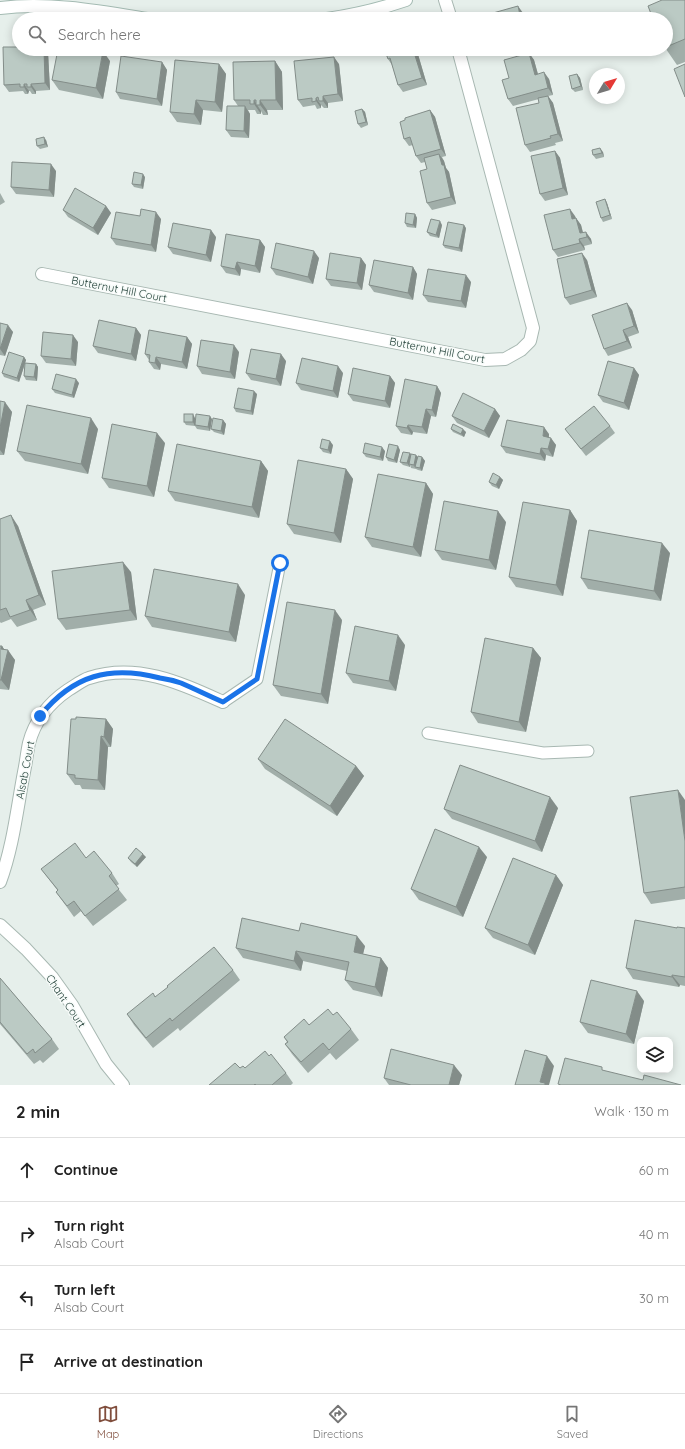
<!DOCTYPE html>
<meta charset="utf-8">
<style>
:root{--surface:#fff;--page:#f6f6f6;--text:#222;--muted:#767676;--line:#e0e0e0;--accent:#804e3d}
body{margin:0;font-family:Quicksand,sans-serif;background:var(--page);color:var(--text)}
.controls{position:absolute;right:12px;bottom:12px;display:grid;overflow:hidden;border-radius:8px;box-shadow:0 2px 10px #0003}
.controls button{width:36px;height:36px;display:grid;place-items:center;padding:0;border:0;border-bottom:1px solid var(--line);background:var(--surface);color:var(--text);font:20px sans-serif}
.compass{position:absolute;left:589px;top:68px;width:36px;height:36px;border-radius:50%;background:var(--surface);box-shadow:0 2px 10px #0003;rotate:52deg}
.stop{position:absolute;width:12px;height:12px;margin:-9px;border:3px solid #1a73e8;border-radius:50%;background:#fff}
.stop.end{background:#1a73e8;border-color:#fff;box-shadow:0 1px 4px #0008}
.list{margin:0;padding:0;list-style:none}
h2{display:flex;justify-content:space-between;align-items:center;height:52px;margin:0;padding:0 16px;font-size:17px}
h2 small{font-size:13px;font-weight:400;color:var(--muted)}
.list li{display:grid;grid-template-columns:26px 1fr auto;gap:12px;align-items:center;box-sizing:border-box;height:64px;padding:0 16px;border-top:1px solid var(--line)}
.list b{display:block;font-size:15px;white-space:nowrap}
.list p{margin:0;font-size:13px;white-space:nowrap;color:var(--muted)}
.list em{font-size:13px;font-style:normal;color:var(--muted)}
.icon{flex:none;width:22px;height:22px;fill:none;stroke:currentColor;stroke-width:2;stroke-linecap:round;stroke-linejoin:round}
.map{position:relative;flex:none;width:685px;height:1085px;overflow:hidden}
.search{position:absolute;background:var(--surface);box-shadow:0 2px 10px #0003;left:12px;right:12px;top:12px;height:44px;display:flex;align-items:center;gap:10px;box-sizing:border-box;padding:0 14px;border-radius:22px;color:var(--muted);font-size:15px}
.sheet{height:308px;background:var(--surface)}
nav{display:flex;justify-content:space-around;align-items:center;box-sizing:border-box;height:56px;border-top:1px solid var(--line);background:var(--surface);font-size:11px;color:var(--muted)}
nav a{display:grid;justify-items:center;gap:2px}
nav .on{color:var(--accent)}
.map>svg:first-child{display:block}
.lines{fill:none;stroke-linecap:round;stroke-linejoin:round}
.lane-casing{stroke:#a8b8b2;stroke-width:13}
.street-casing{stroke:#a8b8b2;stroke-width:14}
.secondary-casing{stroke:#a4bbb3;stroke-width:14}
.lane{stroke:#fff;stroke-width:11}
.street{stroke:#fff;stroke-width:12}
.secondary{stroke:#fff;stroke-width:12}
.wall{fill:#a1aea9}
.shaded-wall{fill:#838d89}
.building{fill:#bbcac4;stroke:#838d89}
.route{stroke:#1a73e8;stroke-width:5}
.labels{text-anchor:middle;stroke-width:3;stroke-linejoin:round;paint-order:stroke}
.street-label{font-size:11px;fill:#24423a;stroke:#f7fbf9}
</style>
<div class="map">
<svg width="685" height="1085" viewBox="0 0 685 1085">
<rect width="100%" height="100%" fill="#e6efeb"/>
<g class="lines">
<g class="lane-casing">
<g id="lane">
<path d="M223,702L257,679L280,563"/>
<path d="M428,733L543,753L588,751"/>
</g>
</g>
<g class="street-casing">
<g id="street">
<path d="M445,0L451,19"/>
<path d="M42,274L485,360L505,359L521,350L530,341L533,328L458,49"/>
<path d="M0,882C13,847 17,809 24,772C26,763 27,752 29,743C35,720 49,703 68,690C75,686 82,680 89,678C136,662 181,683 223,702"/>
<path d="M0,925L26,949L52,977L72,1005L106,1064L123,1085"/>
</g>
</g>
<g class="secondary-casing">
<g id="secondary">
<path d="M0,8C49,2 98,11 147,19"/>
<path d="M327,19C354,15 380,9 406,0"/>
</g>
</g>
<use href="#lane" class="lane"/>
<use href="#street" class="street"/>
<use href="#secondary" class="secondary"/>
</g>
<g class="wall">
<path d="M685,0V62L677,65L666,49V19Z"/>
<path d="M502,49H530L507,55Z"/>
<path d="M417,51L427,85L403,92L398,85L392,65L388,59Z"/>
<path d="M48,52L50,90L36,91V94H32L30,91H29L28,94H25L23,91L9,92L4,85Z"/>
<path d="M529,53L534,60L538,74L549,79L553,95L548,96L553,103L563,141L555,143L556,145L530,152L525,145L539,103V99L513,106L508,99Z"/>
<path d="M110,61L103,99L59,90L52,80Z"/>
<path d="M275,61L282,72L283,110H267L268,115H263L261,111V114H257L255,110H248L250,114L249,138L231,137L226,130L238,106L234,100Z"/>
<path d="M162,62L167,70L162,106L120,99L116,92Z"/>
<path d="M219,64L226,74L222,112L203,110L201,125L177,122L170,112Z"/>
<path d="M339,64L343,101L328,103V108H324L321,105V108L317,109L315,105L303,107L298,100Z"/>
<path d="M577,74L580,78L583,90L575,92L572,89Z"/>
<path d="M362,109L365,112L368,125L361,128L358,124Z"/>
<path d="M430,110L435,117L446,156L442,157L444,161L446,168L449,172L456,204L432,210L427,203V169L425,162L421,163L416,156L413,145L409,146L404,139L405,120Z"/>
<path d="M46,140L48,147L40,149L37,146Z"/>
<path d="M555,151L560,158L568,195L545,201L540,194Z"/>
<path d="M603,152L604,157L596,159L593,155Z"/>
<path d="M56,171L54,197L16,194L11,187Z"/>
<path d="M145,177L143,189L134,187L132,184Z"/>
<path d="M0,193L5,202L0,205Z"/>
<path d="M605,199L607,203L612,219L603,222L601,218Z"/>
<path d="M106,206L111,213L98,235L68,217L63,210Z"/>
<path d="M415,214L417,218L416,228L407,227L405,223Z"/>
<path d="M575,216L576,218L581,225L583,232L591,239L592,244L584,246L585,250L558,257L553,250Z"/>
<path d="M161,219L156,252L116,245L111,238Z"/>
<path d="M442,225L439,238L430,236L427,232Z"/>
<path d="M466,228L462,252L445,248L443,245Z"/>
<path d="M216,237L211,262L173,254L168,247Z"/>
<path d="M260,240L265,247L260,273L241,269L240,276L226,273L221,266Z"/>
<path d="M319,258L313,284L276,275L271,268Z"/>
<path d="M361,258L366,265L362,290L331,286L326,279Z"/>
<path d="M587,260L597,297L570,305L565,298Z"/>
<path d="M413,267L417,274L413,300L374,292L369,285Z"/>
<path d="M471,282L466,308L428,302L423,295Z"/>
<path d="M632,310L639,333L628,337L632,348L608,356L604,349Z"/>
<path d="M0,323L13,332L5,356L0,355Z"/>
<path d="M136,328L141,335L136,361L98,353L93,346Z"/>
<path d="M187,337L192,344L187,369L161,364L160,370L154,369L149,362V360L145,354Z"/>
<path d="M78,342L76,366L46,363L41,356Z"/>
<path d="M239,352L235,379L202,374L197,366Z"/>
<path d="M24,357L26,360L25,363L36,364L38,367L37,381L26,380L24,376L25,364L19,382L4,377L2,373Z"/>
<path d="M286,361L281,386L251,380L246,373Z"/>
<path d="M634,368L639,375L629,410L603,402L598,395Z"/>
<path d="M343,373L338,398L301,390L296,383Z"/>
<path d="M390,376L395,383L390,408L353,401L348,394Z"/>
<path d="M79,383L74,398L55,393L52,389Z"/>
<path d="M437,386L441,393L436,417L431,416L427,434L413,432L412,435L401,433L396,426Z"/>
<path d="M257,394L253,415L236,412L234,408Z"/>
<path d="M0,401L12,412L4,455H0Z"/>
<path d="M495,409L500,416L489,438L457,423L452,416Z"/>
<path d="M195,418V421L212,419L210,431L197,429L195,426L186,425L184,422Z"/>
<path d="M223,420L226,424L224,435L214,432L211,429Z"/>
<path d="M610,426L615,433L586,456L565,429Z"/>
<path d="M98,429L88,474L25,461L17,451Z"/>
<path d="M451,429L466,432L464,437L453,432Z"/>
<path d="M549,434V437L556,445L553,457L546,455L545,461L506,453L501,446Z"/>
<path d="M165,443L154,497L109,488L102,478Z"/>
<path d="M333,445L331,454L323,452L320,448Z"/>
<path d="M400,450L397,463L388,461L386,457Z"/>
<path d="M385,451L383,461L366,457L363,453Z"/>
<path d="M410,453L411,455H416L417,457H422L425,461L422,471L418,470L416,469L411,468L410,465V467L403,465L400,462Z"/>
<path d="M261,461L268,471L259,518L175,501L168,491Z"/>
<path d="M346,469L353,479L341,543L294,534L287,524Z"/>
<path d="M500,477L503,480L499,489L492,486L489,482Z"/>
<path d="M426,483L433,494L421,557L372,547L365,537Z"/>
<path d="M570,510L577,521L563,596L516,587L509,577Z"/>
<path d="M0,519L18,526L46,605L33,610L37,620L17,627L11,619L1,623L0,622Z"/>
<path d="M506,522L496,570L442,560L435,550Z"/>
<path d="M670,553L661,601L588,589L581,578Z"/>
<path d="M131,572L137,620L66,630L58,619Z"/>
<path d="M245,595L236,642L152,627L145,616Z"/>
<path d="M342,620L328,704L281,696L273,685Z"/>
<path d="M405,645L396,691L353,683L346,673Z"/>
<path d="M0,646H2L4,649L15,660L9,690L0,689Z"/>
<path d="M533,648L541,658L526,732L478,723L471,712Z"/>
<path d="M106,719L113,729L111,747H108L105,790L82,789L80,785H75L67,774Z"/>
<path d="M258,759L356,766L364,776L337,816L265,769Z"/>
<path d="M685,800V899L651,904L644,893Z"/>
<path d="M558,808L542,852L452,819L444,809Z"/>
<path d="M146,857L137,867L131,862L128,858Z"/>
<path d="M487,857L463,917L419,900L411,889Z"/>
<path d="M41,869L112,873L119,884L116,886L127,900L93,926L81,911L74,917L56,892L58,891Z"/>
<path d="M556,875L563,885L535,955L493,938L485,928Z"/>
<path d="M677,928H685V986L680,985L679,987L633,979L626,968Z"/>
<path d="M365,946L363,954L381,958L388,968L382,997L353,990L345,980L347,971L303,961L301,971L243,958L236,948Z"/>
<path d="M233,970L240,980L180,1031L178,1028L153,1048L134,1025L127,1014L155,997Z"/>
<path d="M0,978L52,1039L59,1049L43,1063L40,1060L34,1064L0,1024Z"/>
<path d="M644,1001L634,1044L588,1033L580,1022Z"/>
<path d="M333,1015L351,1029L359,1040L336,1060L330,1053L308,1073L292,1054L285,1044L287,1042L284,1037Z"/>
<path d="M269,1056L286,1073L293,1083L291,1085H209L240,1068H245Z"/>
<path d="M462,1075L459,1085H389L384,1078Z"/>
</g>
<g class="shaded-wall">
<path d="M518,6L523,13L524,19L520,15Z"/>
<path d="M527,13L531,19H528Z"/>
<path d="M44,49H46L48,52L50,90L45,83Z"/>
<path d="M413,49H416L417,51L427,85L422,78Z"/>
<path d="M103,51L110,61L103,99L96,88Z"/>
<path d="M529,53L534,60L540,82L535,75Z"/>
<path d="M334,57L339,64L343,101L338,94Z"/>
<path d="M275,61L282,72L283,110L276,100Z"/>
<path d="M162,62L167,70L162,106L157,99Z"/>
<path d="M219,64L226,74L222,112L215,102Z"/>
<path d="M544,72L549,79L553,95L548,88Z"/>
<path d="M577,74L580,78L583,90L581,86Z"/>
<path d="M24,84L29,91L28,94L24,87Z"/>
<path d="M31,84L36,91V94L31,87Z"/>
<path d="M323,96L328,103V108L323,101Z"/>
<path d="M548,96L553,103L563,141L558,134Z"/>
<path d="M316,98L321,105V108L316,101Z"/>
<path d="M196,100L203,110L201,125L194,114Z"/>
<path d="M254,100L261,111V114L254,104Z"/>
<path d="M260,100L267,110L268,115L260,105Z"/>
<path d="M245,106L250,114L249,138L244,131Z"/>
<path d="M362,109L365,112L368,125L366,122Z"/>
<path d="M430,110L435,117L446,156L441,149Z"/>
<path d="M44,137L46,140L48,147L45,144Z"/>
<path d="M600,148L603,152L604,157L602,153Z"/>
<path d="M555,151L560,158L568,195L563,188Z"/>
<path d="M439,154L444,161L446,168L449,172L456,204L451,197Z"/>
<path d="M51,164L56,171L54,197L49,190Z"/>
<path d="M143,174L145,177L143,189L141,185Z"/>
<path d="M605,199L607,203L612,219L610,215Z"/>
<path d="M106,206L111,213L98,235L93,228Z"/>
<path d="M570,209L575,216L577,226L572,219Z"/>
<path d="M156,212L161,219L156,252L151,245Z"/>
<path d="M415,214L417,218L416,228L413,225Z"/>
<path d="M576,218L581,225L584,238L580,233Z"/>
<path d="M440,221L442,225L439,238L436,235Z"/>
<path d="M464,225L466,228L462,252L459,248Z"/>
<path d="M211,230L216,237L211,262L206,255Z"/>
<path d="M586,232L591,239L592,244L587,237Z"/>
<path d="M579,239L584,246L585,250L580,243Z"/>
<path d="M260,240L265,247L260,273L255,266Z"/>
<path d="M314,251L319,258L313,284L308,277Z"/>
<path d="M582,253L587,260L597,297L592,290Z"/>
<path d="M361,258L366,265L362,290L357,283Z"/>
<path d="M237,262L241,269L240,276L235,269Z"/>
<path d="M413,267L417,274L413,300L408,293Z"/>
<path d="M466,275L471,282L466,308L461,301Z"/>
<path d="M627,303L632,310L639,333L634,326Z"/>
<path d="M8,325L13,332L5,356L0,349Z"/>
<path d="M136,328L141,335L136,361L131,354Z"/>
<path d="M623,330L628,337L632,348L627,341Z"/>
<path d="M73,335L78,342L76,366L71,359Z"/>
<path d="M187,337L192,344L187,369L182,362Z"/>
<path d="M234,345L239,352L235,379L230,372Z"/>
<path d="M281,354L286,361L281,386L276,379Z"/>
<path d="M24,357L26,360L19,382L17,378Z"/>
<path d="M156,357L161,364L160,370L155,363Z"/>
<path d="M36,364L38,367L37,381L34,377Z"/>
<path d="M338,366L343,373L338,398L333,391Z"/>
<path d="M634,368L639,375L629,410L624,403Z"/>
<path d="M390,376L395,383L390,408L385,401Z"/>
<path d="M76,379L79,383L74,398L72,395Z"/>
<path d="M437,386L441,393L436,417L432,410Z"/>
<path d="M254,391L257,394L253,415L251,411Z"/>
<path d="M5,402L12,412L4,455L0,450V428Z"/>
<path d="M426,409L431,416L427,434L422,427Z"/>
<path d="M495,409L500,416L489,438L484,431Z"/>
<path d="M193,414L195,418V426L193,422Z"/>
<path d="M210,416L212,419L210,431L208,427Z"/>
<path d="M91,418L98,429L88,474L81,464Z"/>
<path d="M223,420L226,424L224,435L221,431Z"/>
<path d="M408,425L413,432L412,435L407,428Z"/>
<path d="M544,427L549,434L548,443L543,436Z"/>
<path d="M463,429L466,432L464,437L461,434Z"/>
<path d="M157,433L165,443L154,497L147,486Z"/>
<path d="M551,438L556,445L553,457L548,449Z"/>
<path d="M330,441L333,445L331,454L328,450Z"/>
<path d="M398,446L400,450L397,463L394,460Z"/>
<path d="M382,447L385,451L383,461L380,457Z"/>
<path d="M541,448L546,455L545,461L540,454Z"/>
<path d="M410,453L412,457L409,464L410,466V467L407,463Z"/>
<path d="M416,455L419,459L415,467L416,469L414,465Z"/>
<path d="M422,457L425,461L422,471L420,468Z"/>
<path d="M261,461L268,471L259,518L252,507Z"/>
<path d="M346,469L353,479L341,543L334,533Z"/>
<path d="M500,477L503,480L499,489L496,485Z"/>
<path d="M426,483L433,494L421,557L413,547Z"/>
<path d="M570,510L577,521L563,596L556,585Z"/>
<path d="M498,511L506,522L496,570L489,560Z"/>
<path d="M11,515L18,526L46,605L39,595Z"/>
<path d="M662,543L670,553L661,601L654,591Z"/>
<path d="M123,562L131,572L137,620L130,610Z"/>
<path d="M238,584L245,595L236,642L229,632Z"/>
<path d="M26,600L33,610L37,620L30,610Z"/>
<path d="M335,610L342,620L328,704L321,694Z"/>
<path d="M398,635L405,645L396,691L389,681Z"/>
<path d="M2,646L7,654L8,650L15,660L9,690L1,680V649Z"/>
<path d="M533,648L541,658L526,732L519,722Z"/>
<path d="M106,719L113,729L111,747L104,737Z"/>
<path d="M101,736L108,747L105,790L98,780Z"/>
<path d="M356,766L364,776L337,816L330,806Z"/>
<path d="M678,790L685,800V841Z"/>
<path d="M550,797L558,808L542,852L535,841Z"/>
<path d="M479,847L487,857L463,917L456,907Z"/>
<path d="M143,854L146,857L137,867L135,864Z"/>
<path d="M556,875L563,885L535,955L528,945Z"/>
<path d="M357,936L365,946L361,962L354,952Z"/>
<path d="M296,951L303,961L301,971L294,961Z"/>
<path d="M381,958L388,968L382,997L375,987Z"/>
<path d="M672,975L680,985L679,987L672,977Z"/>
<path d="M637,991L644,1001L634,1044L626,1034Z"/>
<path d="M547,1056L554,1066L549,1085H542L540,1082Z"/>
<path d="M454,1065L462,1075L459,1085H449Z"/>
</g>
<g class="building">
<path d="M662,0H685V39L666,47V19H653L648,6Z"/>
<path d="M518,6L520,15L527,13L528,19H494L493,13Z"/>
<path d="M3,47H19V49H44L45,83L31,84V87H27V84H24V87H20V84L4,85Z"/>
<path d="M58,49H93L103,51L96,88L52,80Z"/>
<path d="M394,49H413L422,78L398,85L390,58L388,59L385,51Z"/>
<path d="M529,53L535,75L544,72L548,88L508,99L502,80L509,78L504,60Z"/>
<path d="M121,56L162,62L157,99L116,92Z"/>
<path d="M334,57L338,94L323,96V101H319L318,97L316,98V101L312,102V98L298,100L294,61Z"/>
<path d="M175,60L219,64L215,102L196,100L194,114L170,112Z"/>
<path d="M275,61L276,100H260V105H256V100H254V104H250V100H234L233,62Z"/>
<path d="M685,64V97L674,69Z"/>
<path d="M577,74L581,86L572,89L569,76Z"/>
<path d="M548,96L558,134L550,136L551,138L525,145L516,108L539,103L538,98Z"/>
<path d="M227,106H245L244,131L226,130Z"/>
<path d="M362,109L366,122L358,124L355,111Z"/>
<path d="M430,110L441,149L416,156L410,137L404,139L400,122L405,120V118Z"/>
<path d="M44,137L45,144L37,146L36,139Z"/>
<path d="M600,148L602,153L593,155L592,150Z"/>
<path d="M555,151L563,188L540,194L531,156Z"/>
<path d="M439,154L442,165H444L451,197L427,203L420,171L427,169L424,158Z"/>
<path d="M12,162L51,164L49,190L11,187Z"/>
<path d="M134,172L143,174L141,185L132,184Z"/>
<path d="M75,188L106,206L93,228L63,210Z"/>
<path d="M605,199L610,215L601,218L596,202Z"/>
<path d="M141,209L156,212L151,245L111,238L116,212L140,216Z"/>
<path d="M570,209L572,219L576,218L580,233L586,232L587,237L579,239L580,243L553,250L544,215Z"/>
<path d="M406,213L415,214L413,225L405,223Z"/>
<path d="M431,219L440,221L436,235L427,232Z"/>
<path d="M448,222L464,225L459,248L443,245Z"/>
<path d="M173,223L211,230L206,255L168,247Z"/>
<path d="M226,234L260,240L255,266L237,262L235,269L221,266Z"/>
<path d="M276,243L314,251L308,277L271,268Z"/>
<path d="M330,253L361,258L357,283L326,279Z"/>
<path d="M582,253L592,290L565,298L557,259Z"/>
<path d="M374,260L413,267L408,293L369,285Z"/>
<path d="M428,269L466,275L461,301L423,295Z"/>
<path d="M627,303L634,326L623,330L627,341L604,349L592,315Z"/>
<path d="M99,320L136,328L131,354L93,346Z"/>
<path d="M0,323L8,325L0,349Z"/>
<path d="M149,330L187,337L182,362L156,357L155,363L149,362L150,355L145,354Z"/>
<path d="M43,332L73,335L71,359L41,356Z"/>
<path d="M201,340L234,345L230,372L197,366Z"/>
<path d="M251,349L281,354L276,379L246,373Z"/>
<path d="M9,352L24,357L17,378L2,373Z"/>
<path d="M302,358L338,366L333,391L296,383Z"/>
<path d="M608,361L634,368L624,403L598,395Z"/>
<path d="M25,363L36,364L34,377L24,376Z"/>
<path d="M353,368L390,376L385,401L348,394Z"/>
<path d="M56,374L76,379L72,395L52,389Z"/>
<path d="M405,379L437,386L432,410L426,409L422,427L408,425L407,428L396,426Z"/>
<path d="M238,388L254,391L251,411L234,408Z"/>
<path d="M463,393L495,409L484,431L452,416Z"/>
<path d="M0,401L5,402L0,428Z"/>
<path d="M27,405L91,418L81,464L17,451Z"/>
<path d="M594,406L610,426L581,449L565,429Z"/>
<rect x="184" y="414" width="9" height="8"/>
<path d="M196,414L210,416L208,427L195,425Z"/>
<path d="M213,418L223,420L221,431L211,429Z"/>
<path d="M507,420L544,427L543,436L551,438L548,449L541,448L540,454L501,446Z"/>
<path d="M112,424L157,433L147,486L102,478Z"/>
<path d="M453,424L463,429L461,434L451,429Z"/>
<path d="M322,439L330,441L328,450L320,448Z"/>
<path d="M365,443L382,447L380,457L363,453Z"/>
<path d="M177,444L261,461L252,507L168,491Z"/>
<path d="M389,444L398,446L394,460L386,457Z"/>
<path d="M403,452L410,453L407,463L400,462Z"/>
<path d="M411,454L416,455L414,465L409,464Z"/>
<path d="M418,456L422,457L420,468L415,467Z"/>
<path d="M298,460L346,469L334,533L287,524Z"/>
<path d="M493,473L500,477L496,485L489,482Z"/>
<path d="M378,474L426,483L413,547L365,537Z"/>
<path d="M444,501L498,511L489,560L435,550Z"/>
<path d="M523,502L570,510L556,585L509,577Z"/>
<path d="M11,515L39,595L26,600L30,610L10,617L6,608L0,610V519Z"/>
<path d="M589,530L662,543L654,591L581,578Z"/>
<path d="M123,562L130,610L58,619L52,571Z"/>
<path d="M154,569L238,584L229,632L145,616Z"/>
<path d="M287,602L335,610L321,694L273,685Z"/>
<path d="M355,626L398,635L389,681L346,673Z"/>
<path d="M485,638L533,648L519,722L471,712Z"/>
<path d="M0,646H2L1,649L8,650L1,680H0Z"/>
<path d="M76,717L106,719L104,737L101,736L98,780L75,778V775L67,774L71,719H76Z"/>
<path d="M285,719L356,766L330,806L258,759Z"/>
<path d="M460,765L550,797L535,841L444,809Z"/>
<path d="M678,790L685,841V887L644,893L630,797Z"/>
<path d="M435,829L479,847L456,907L411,889Z"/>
<path d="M75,843L86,858L94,851L112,873L109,876L119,889L85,916L74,901L67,906L56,892L58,890L41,869Z"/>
<path d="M136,848L143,854L135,864L128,858Z"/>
<path d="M513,858L556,875L528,945L485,928Z"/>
<path d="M242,918L299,931L301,923L357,936L354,952L381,958L375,987L345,980L349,962L296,951L294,961L236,948Z"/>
<path d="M635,920L677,928V927L685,928V977L672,975V977L626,968Z"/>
<path d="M214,947L233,970L172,1021L170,1018L146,1038L127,1014L153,993L155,997L168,987L167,986Z"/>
<path d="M0,978L52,1039L35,1053L33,1049L27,1054L0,1022Z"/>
<path d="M591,980L637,991L626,1034L580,1022Z"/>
<path d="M328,1009L333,1015L337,1012L351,1029L329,1050L323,1043L301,1062L285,1044L288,1042L284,1037L304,1019L309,1025Z"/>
<path d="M391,1049L454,1065L449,1085H411L384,1078Z"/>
<path d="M525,1050L547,1056L540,1082L545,1083V1085H515Z"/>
<path d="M265,1051L269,1056L271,1054L286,1073L272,1085H256L255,1084L254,1085H209L235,1063L240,1068L243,1066L245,1068Z"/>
<path d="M565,1058L602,1067V1070L643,1080L644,1075L681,1085H561L558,1084Z"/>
</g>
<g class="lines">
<path class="route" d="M40,716C73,675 110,665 160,678C167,679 175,681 181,683C195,689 209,696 223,702L257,679L280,563"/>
</g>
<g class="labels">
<g class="street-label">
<text transform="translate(119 289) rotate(11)" y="4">Butternut Hill Court</text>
<text transform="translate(437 350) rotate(11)" y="4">Butternut Hill Court</text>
<text transform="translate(25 770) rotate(-79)" y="4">Alsab Court</text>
<text transform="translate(66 1001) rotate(56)" y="4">Chant Court</text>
</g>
</g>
</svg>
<div class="controls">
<button><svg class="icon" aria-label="layers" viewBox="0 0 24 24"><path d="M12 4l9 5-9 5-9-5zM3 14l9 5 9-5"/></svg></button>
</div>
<svg class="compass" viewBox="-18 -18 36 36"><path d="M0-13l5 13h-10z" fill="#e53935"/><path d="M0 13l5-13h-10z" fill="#767676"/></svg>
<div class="stop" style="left:280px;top:563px"></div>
<div class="stop end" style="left:40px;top:716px"></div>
<div class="search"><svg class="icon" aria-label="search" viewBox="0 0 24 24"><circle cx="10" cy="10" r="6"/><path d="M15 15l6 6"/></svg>Search here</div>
</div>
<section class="sheet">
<h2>2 min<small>Walk · 130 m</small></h2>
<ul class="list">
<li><svg class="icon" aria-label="ahead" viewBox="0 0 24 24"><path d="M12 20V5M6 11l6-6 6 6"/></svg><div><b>Continue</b></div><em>60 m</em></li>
<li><svg class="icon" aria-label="right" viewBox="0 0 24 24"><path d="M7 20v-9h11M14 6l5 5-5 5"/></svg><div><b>Turn right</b><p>Alsab Court</p></div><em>40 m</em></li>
<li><svg class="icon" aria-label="left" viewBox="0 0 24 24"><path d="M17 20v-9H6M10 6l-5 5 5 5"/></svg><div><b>Turn left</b><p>Alsab Court</p></div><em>30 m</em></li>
<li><svg class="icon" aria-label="arrive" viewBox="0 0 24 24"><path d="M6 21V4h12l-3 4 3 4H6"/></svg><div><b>Arrive at destination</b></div></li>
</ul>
</section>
<nav>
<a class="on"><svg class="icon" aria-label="map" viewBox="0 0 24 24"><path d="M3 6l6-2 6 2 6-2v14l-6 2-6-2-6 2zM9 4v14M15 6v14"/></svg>Map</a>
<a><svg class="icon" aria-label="directions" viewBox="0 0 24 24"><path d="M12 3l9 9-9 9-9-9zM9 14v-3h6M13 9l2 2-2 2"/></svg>Directions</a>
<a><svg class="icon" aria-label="saved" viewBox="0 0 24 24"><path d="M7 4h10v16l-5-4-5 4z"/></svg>Saved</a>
</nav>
